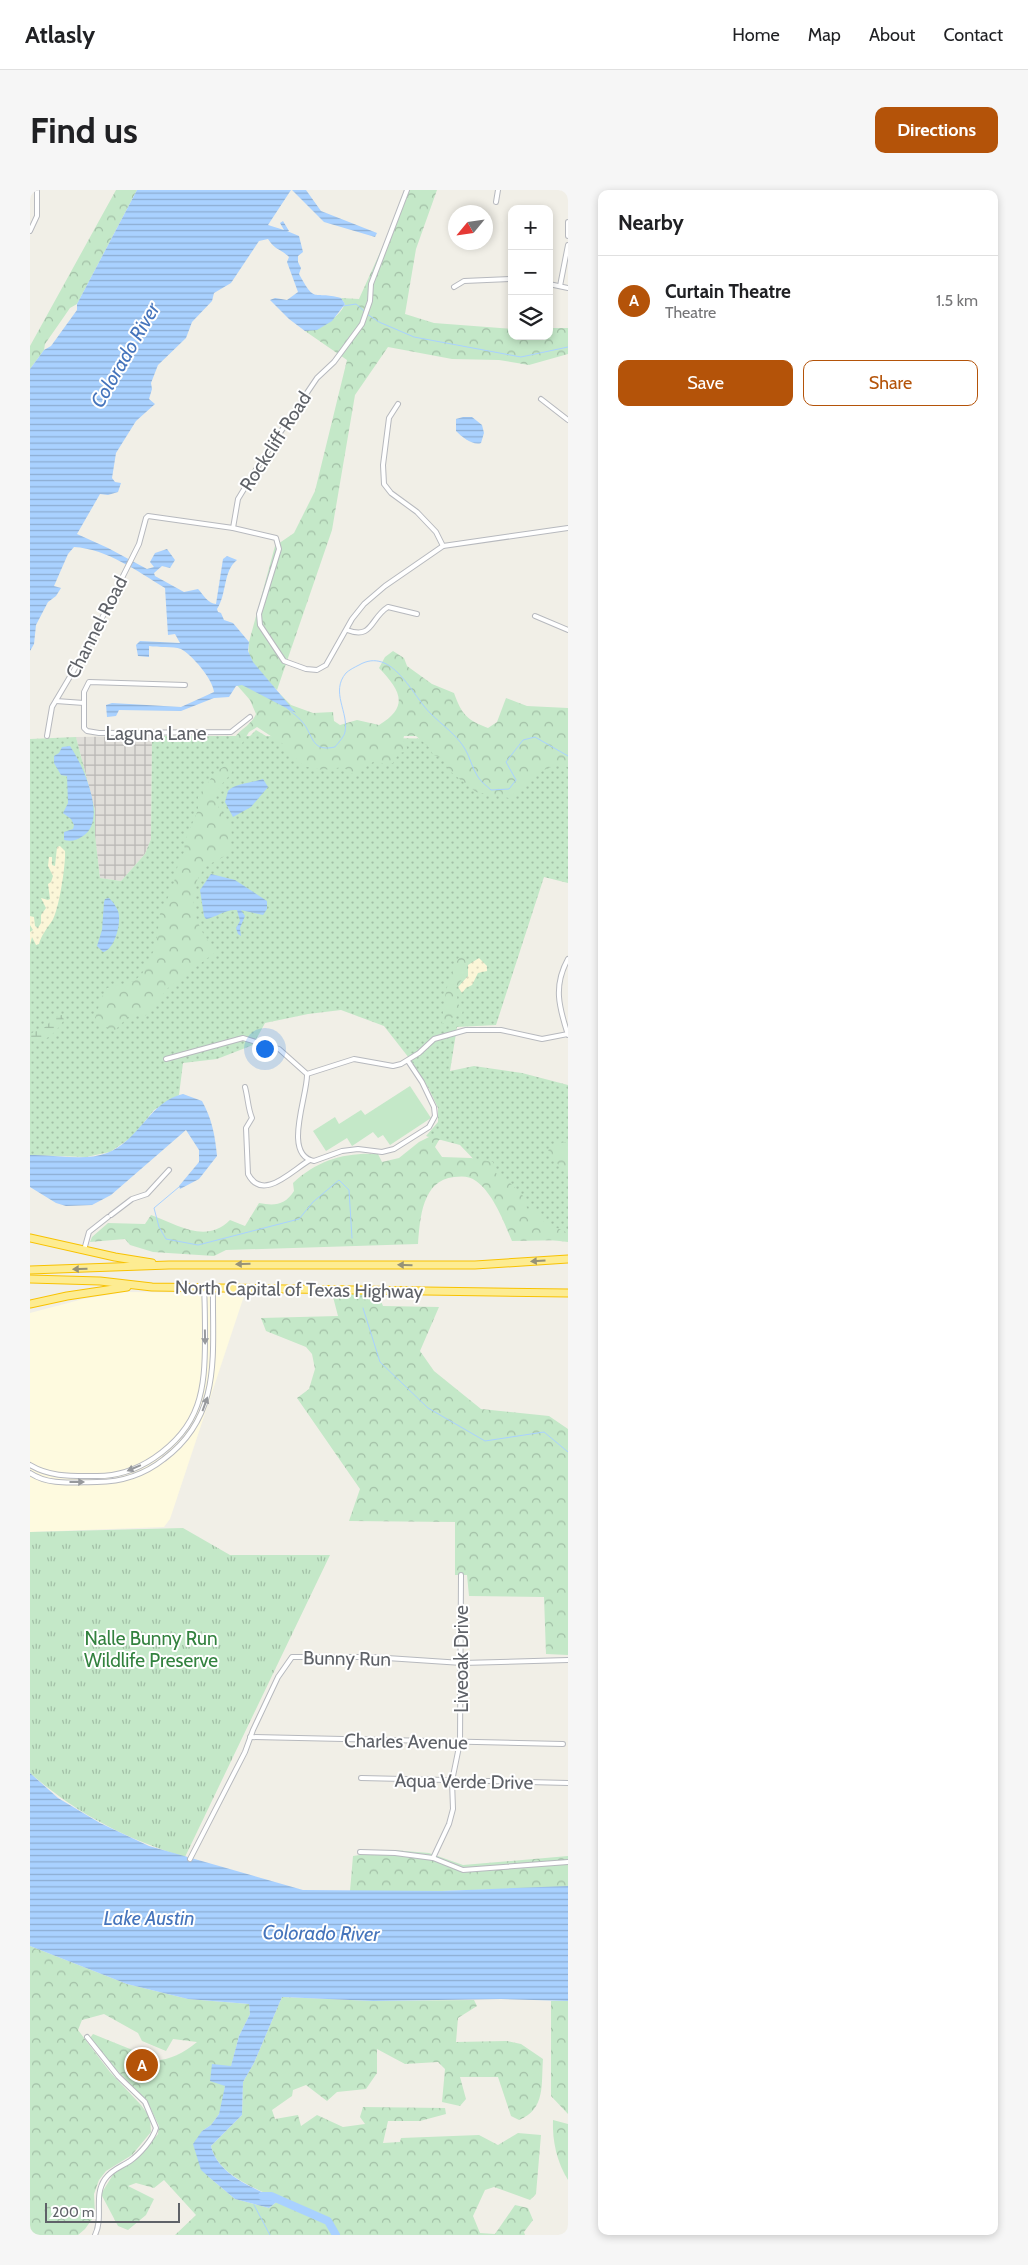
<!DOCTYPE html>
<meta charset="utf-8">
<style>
:root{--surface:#fff;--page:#f6f6f6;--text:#202124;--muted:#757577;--line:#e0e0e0;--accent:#b45309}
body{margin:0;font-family:Cabin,sans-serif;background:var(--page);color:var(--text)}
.controls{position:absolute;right:15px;top:15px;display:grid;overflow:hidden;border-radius:10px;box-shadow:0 2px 8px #0003}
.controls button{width:45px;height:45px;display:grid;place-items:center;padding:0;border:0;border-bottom:1px solid var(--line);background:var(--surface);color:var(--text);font:25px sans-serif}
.compass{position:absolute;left:418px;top:15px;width:45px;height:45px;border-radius:50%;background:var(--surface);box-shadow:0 2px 8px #0003;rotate:241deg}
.scale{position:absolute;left:15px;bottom:12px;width:135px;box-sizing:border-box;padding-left:5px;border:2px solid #5f6268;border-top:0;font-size:14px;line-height:18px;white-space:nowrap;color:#5f6268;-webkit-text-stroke:4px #fff;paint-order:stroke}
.you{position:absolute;left:234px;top:858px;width:18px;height:18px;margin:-12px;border:4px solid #fff;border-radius:50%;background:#1a73e8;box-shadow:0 0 0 8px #1a73e833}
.badge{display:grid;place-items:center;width:32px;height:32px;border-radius:50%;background:var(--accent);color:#fff;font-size:16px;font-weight:700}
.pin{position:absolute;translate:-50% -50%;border:2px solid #fff;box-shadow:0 1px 5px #0006}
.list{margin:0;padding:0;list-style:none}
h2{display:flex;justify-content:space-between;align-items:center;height:65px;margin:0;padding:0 20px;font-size:21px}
h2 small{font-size:16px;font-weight:400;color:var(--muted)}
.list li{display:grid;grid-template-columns:32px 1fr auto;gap:15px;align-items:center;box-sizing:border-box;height:90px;padding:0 20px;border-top:1px solid var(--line)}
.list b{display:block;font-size:19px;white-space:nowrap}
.list p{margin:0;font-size:16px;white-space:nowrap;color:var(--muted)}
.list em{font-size:16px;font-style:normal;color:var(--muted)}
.actions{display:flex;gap:10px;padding:15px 20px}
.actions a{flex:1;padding:11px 0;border:1px solid var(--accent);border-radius:10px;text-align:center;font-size:18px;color:var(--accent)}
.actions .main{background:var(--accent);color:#fff}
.icon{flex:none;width:28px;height:28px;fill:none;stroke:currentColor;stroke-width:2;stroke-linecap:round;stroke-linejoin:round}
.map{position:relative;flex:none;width:538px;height:2045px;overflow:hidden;border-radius:10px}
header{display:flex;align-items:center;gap:30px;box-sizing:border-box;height:70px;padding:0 25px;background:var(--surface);border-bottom:1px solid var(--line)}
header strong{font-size:24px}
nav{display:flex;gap:28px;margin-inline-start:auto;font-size:18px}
.intro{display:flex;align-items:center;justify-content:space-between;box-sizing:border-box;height:120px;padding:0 30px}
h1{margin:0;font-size:35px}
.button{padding:12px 22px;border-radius:10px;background:var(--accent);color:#fff;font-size:18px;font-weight:700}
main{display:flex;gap:30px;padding:0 30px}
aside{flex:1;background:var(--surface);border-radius:10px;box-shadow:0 2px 8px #0003}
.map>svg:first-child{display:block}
.commercial{fill:#fefadf}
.industrial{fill:url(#industrial-grid)}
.grass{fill:url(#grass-dots)}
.forest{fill:url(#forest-crowns)}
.wetland{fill:url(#wetland-marsh)}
.sand{fill:url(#sand-dots)}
.park{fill:url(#park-tufts)}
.pitch{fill:#c4e8c8}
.water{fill:url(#water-rules)}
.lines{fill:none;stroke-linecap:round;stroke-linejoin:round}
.stream{stroke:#a9d1ff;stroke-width:1}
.river{stroke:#a9d1ff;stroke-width:8}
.street-casing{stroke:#b7b9be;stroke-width:6}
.highway-casing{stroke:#f8c200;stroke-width:9}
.street{stroke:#fff;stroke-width:4}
.highway{stroke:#fdec92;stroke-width:7}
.oneway{fill:#969277}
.oneway2{fill:#97999d}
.labels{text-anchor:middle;stroke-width:4;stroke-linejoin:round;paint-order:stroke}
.street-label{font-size:19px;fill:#5f6268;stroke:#fff}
.park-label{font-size:19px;fill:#33823f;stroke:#fff}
.water-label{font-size:20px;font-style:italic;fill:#4675bc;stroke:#fff}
</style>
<header>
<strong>Atlasly</strong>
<nav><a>Home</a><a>Map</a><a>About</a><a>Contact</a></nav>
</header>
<div class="intro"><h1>Find us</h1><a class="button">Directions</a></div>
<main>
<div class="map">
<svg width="538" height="2045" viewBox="0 0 538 2045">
<defs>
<pattern id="industrial-grid" width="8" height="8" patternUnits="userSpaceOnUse" patternTransform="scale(1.25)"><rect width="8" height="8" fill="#e0ded9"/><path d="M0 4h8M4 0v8" fill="none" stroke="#b9b7b4"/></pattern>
<pattern id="grass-dots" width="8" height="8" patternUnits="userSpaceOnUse" patternTransform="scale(1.25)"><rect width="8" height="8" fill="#c4e8c8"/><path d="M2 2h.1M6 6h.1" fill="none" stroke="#a2bfa6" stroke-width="1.8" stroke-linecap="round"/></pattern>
<pattern id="forest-crowns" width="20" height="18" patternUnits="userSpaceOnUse" patternTransform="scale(1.25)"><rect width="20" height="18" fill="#c4e8c8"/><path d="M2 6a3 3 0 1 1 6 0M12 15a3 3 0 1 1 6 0" fill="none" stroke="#a2bfa6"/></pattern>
<pattern id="wetland-marsh" width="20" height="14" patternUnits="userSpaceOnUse" patternTransform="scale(1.25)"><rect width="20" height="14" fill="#c4e8c8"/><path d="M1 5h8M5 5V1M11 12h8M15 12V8" fill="none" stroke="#a2bfa6"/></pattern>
<pattern id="sand-dots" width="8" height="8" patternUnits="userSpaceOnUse" patternTransform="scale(1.25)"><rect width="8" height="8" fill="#fbf6d8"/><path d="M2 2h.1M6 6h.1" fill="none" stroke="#dad5bc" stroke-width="1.8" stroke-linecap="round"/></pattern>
<pattern id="park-tufts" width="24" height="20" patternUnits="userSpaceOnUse" patternTransform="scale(1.25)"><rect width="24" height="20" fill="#c4e8c8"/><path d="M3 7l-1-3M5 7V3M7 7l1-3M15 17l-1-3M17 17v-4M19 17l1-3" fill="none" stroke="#a2bfa6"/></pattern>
<pattern id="water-rules" width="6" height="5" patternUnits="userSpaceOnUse" patternTransform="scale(1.25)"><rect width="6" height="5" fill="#a9d1ff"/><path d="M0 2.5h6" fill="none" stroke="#8dadd2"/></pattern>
</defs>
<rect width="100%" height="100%" fill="#f1efe7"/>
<path class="commercial" d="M94,1102L215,1103L140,1329L134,1337L0,1342V1123L53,1109Z"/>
<path class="industrial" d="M122,546L121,649L115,664L91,691L70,688L65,645V620L46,547Z"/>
<path class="grass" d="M226,540L236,546L538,551V693L514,687L466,835L427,837L420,881L444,876L492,883L538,895V1052L521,1050L430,955L396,946L408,932V918L399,899L379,868L354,836L311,820L278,824L235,833L223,855L187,869L153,873L149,905L124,920L102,947L80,962L56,967L0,965V549L46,547L65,620V645L70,688L91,691L115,664L121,649L122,546H220Z"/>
<g class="forest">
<path d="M86,0H107L47,114L40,118L15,154L14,160L0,179V156Z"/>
<path d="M375,0H407L386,59L375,124L404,133L482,139V146H519V138H538V164L499,175L469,170L422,169L358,157L325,205L302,340L247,500C237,491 223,477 219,464C218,460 219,456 219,452L245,356L264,343L285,301L317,170L275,141C291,139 308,129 315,114L311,108L329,109L357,47Z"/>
<path d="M363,461L374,468L377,476L402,494L424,503C432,525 437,530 458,538L467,532L476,508L497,516L538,518V577C517,569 494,596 479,608L446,602L417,579L418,570L403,565L400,558L386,546H374L373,550L377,558L375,562L369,563L363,573L355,575L346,570L324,585L313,577L293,580L273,576L269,570L259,565L253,554L227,537L219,542L211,555L204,548C211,539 222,534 226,524L220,510L206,494L212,488L249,503L261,515L283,523L303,522L304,531L310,535L327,530L349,535C381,516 369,499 349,478L355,467Z"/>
<path d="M197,575L201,576L202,582C198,588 191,594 188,600C181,617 197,626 201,638C202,642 201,652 200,657C197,670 182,670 175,678C153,703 166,741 187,761L138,798L115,826L100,825L85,840L73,836L65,828L72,807L77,798L104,791L112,784L126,756L130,724L143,697L148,674L155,660L154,653L168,620V607L186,581Z"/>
<path d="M431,764L434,767C441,785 434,785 426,798L428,814L433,820L432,824H428L412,834C414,807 417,787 431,764Z"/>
<path d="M413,945L414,949L409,950L405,957L412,967L441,968L463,972L464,981L475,992L478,991L495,1008L494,1013L499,1021H506L514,1032L538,1043V1050L482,1051C474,1032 463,1003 446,991C439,986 433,986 424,987C392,990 390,1029 388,1054L196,1060L184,1066L123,1062L100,1055L95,1049L60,1052L62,1047L78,1033L115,1034L121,1025C148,1035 176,1054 200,1030L215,1036L229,1013C245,1016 255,1015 264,1001L263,993C287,970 316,962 348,964L352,972L369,968L389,952L401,946Z"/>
<path d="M538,952V981L532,980L518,960L530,953Z"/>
<path d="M302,1103L348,1104L353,1116L409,1117L390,1161L404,1181L451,1219L519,1226L538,1239V1465L516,1464L514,1407L439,1406L437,1385H425V1332L319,1331L330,1299L267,1208L279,1199L285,1179L282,1164L276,1157L236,1141L231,1128L308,1126Z"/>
<path d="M363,1660L399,1663L433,1675L538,1666V1697L411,1701H320L323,1666Z"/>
<path d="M0,1756L97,1794L158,1809L219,1814L220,1824L209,1846L201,1877L182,1875L195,1896L192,1914L189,1924L181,1935L172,1941L180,1988L205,2009L239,2018L249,2010C225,1997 188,1986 181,1956L212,1925L213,1892L224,1873L252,1807L343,1811L444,1810L447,1816L428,1828L426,1852L477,1851L491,1854L513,1869C511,1894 516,1919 489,1930L481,1926L468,1887H430L436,1909L430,1916L412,1912L415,1879L408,1872L375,1874L347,1859V1883L336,1899L307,1902L297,1911L276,1895L263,1900L262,1906L242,1920L245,1929L268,1925L271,1936L287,1925L313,1937L335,1934L330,1927L333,1917L415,1918L416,1924L390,1931H358L353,1953L370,1952L371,1948L449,1945L468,1955L488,1943L511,1945L506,2004L500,2010L464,1997L455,2000L443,2026L450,2043L465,2044L485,2015L498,2018L503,2030L494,2042L495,2045H145L166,2025L134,1990L124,1998L106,1993L98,1996L124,2009L116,2025L98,2040L88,2036L71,2004L84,1983L103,1972L128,1944L129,1936L117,1911L71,1864L60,1848L63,1844L105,1861L96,1880L113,1891L123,1871C142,1869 152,1864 167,1852L143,1849L136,1861L112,1851L108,1843L74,1824L52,1830L48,1840L80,1882L111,1915L120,1927L121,1942L102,1965L76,1981L69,1990L64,2004L65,2025L55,2039L48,2045H0Z"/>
<path d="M521,1811H538V1924L521,1906Z"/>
<path d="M523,1930L538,1934V1990C527,1973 522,1950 523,1930Z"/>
</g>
<path class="wetland" d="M32,825L34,830C27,840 20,850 5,852L0,846C4,839 9,842 14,838C21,832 22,827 32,825Z"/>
<g class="sand">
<path d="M30,656L35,661C36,673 29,721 22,731C17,738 11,746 9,754L6,755L2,747L0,755V742L3,740L0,735V726L4,727L5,736L8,738L11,733V725L16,718L11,708L18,710L20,709L18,694L21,692L23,686L18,676L19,667H22V675L25,676L27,657Z"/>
<path d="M449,768L457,776V781L448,783L442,795L436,798L432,803L428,797L438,786V775Z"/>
</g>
<path class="park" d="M153,1338L200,1365H300L155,1667C96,1649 47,1624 0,1583V1342Z"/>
<path class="pitch" d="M380,896L401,928L360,955L353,945L348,948L343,942L322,956L317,948L296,961L283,941L305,927L309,934L331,920L335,925Z"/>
<g class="water">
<path d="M107,0H261L238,35L254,40L250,33L253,31L259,41H257L269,46L273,62L268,66V72L271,78L269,84C286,115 282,100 311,108L315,114L302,131L287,140L275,141L259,129L240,110L245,108L257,110L268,102L257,72L259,67C250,58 246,61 238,49L229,51L201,93L184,103L182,111L162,132L156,148L128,175L121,193L122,199L119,209L125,214L106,231L86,263L82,288L85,292L91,293L88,302L78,305L70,304L47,344L78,358L117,379L124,377L120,372L125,363L137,359L145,370L140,378L132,376L124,383L125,386L154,402L168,399C173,404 178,414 186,414L193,369L197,366L207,370C193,381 197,403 187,419L188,422L191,423L194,430L203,433L219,452L218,461L223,472L266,523L212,495L206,496L199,507L184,508L151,521L89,520L86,526L77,527L76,515L82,513L151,517L184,502C183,489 161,464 151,459C143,456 128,458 119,456V467L108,466L106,455L110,451L150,453L145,444L138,445L135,398C107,381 77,359 44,357L38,364L24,396L31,398L26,406L18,412L6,435L4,454L0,461V179L14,160L21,156L47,120V114Z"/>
<path d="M262,0H276L291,21L347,43L345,47L294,32Z"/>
<path d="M433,227H442L452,235L454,243L451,253C443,256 432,247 426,241V229Z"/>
<path d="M40,556C53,575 78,630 53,646C47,650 42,652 34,650V642L43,639L44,635L41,629L33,623L38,613L37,586L31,585L24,573V566L29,563L32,557Z"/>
<path d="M233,589L238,597L221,617L203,627L195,612L198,601C205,593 222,593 233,589Z"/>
<path d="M181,684L205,690L237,711V719L233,725L211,720L215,726L210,738L211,746L208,744L206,738L210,731L207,720C195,719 187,727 176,729L174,726L170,700Z"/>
<path d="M79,708C84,713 89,720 89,726C90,737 84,760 73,762L67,756L72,740L74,712L75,709Z"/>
<path d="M153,904L172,911C182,929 185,945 187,966L169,989L150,999L149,996L169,972V960L156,940L81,1005L62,1015L36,1016L26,1013L0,997V965C25,964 53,972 77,963C109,951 120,911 153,904Z"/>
<path d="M0,1583L28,1608L70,1633L119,1656L273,1700L411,1701L538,1696V1811L471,1809L343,1811L252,1807L224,1873L213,1892L212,1925L181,1956C188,1986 225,1998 249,2010L239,2018L205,2009L180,1988L171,1980L163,1954L172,1941L181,1935L189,1924L195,1896L180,1891L182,1874L201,1876L209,1846L220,1824L219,1814L158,1809L97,1794L0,1756Z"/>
</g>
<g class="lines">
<g class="stream">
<path d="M313,116L326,114L334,121"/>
<path d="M337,124L349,132L384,147L491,167L538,157"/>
<path d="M257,518C262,523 270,528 274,534C284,548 282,562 305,557C308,553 314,547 315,542C319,522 300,502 316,483C319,480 325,477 329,475C362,456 382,505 400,523C412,535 427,545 435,559C440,567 442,578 448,587C451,592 457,596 461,600L479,599L486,590L476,572L493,550L505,547L538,566"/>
<path d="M149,997L124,1018L129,1037L136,1049L168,1055L269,1029L283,1012L309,990L319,1000L322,1048"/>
<path d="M333,1118L350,1172L398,1218L455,1251L514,1242L538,1262"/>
<path d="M224,2015L240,2045"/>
</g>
<path class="river" d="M232,2006H241L298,2031L306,2045"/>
<g class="street-casing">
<g id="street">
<path d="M466,12L468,0"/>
<path d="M0,41L7,26V0"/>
<path d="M538,46V32"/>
<path d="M519,94L538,98"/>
<path d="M530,96L538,55"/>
<path d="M424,97L434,91L482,89"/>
<path d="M511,209L538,230"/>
<path d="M368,214L359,228L353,275L354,294L361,303L387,322L406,342L413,356"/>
<path d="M203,338L208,309L233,268L287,188L304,172L332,134L340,111L341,94L377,0"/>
<path d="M505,426L538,440"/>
<path d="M317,440C343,450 340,428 358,417L387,424"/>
<path d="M155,495L59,492L54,502V538L57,541L69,543L201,542L220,527"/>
<path d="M26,511L54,513"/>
<path d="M17,546L22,517L57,458L109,354L116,328L118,326L203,338L246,348L249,359L229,424L230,435L254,471L276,479L287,480L296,475L322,429L334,414L355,396L413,356L538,338"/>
<path d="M538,845C529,817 523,796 538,769"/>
<path d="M136,869L213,848L249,859L277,884C278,905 252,965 284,971L312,961L328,959L352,962L364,959L399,937L405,926L404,917L392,892L378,871"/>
<path d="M277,884L324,869L363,876L371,874L389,863L404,849L436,840H471L512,849L538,844"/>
<path d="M215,897C218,908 218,919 222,928L216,938L218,984C233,1013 263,979 280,970"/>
<path d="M81,1025L102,1009L117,1004L139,980"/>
<path d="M54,1060L59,1042L78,1027"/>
<path d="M0,1275C20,1287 41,1286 63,1286C85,1287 106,1280 124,1268C171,1236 175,1200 175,1148C175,1131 175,1114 174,1098"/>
<path d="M0,1283C19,1296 44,1292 67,1292C91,1292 115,1284 134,1269C193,1225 182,1163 183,1098"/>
<path d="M220,1547L533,1554"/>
<path d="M331,1588L538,1593"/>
<path d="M330,1662L365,1663L403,1668L433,1680L538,1672"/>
<path d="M403,1668L419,1634L423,1619L422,1591L430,1552L431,1385"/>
<path d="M160,1669L215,1562L223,1540L248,1487L262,1467H342L432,1473L538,1470"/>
<path d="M57,1847L88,1886L115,1912L126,1938C123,1949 110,1964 100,1971C91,1977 82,1979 75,1989C63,2006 74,2027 65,2045"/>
</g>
</g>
<g class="highway-casing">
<g id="highway">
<path d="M0,1048L85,1067L122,1073"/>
<path d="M0,1080L139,1075H445L538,1069"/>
<path d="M0,1089L70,1091L122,1097L538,1103"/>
<path d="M0,1114L37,1106L97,1097"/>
</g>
</g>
<use href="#street" class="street"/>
<use href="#highway" class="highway"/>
</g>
<defs><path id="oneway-solid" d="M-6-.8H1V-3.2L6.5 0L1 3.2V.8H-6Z" transform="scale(1.25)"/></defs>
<g class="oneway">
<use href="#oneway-solid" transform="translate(508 1071) rotate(176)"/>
<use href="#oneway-solid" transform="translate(213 1074) rotate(179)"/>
<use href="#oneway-solid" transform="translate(375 1075) rotate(-179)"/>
<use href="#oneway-solid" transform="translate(50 1079) rotate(178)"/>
</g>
<g class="oneway2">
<use href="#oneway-solid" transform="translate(175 1147) rotate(89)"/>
<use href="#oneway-solid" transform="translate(175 1214) rotate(-70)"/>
<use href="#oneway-solid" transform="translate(104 1278) rotate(157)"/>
<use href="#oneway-solid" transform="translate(47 1292)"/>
</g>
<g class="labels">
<g class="street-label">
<text transform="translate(245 251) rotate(-57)" y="7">Rockcliff Road</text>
<text transform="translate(66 437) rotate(-63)" y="7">Channel Road</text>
<text x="126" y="550">Laguna Lane</text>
<text transform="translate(269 1099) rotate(1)" y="7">North Capital of Texas Highway</text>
<text transform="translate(317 1468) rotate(1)" y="7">Bunny Run</text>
<text transform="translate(431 1469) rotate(-90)" y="7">Liveoak Drive</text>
<text transform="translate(376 1551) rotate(1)" y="7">Charles Avenue</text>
<text transform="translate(434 1591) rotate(1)" y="7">Aqua Verde Drive</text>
</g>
<g class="park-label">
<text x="121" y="1455">Nalle Bunny Run<tspan x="121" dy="22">Wildlife Preserve</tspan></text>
</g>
<g class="water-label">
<text transform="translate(95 165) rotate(-60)" y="7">Colorado River</text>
<text x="119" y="1735">Lake Austin</text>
<text transform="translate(291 1743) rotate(1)" y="7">Colorado River</text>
</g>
</g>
</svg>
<div class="controls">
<button>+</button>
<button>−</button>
<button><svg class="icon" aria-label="layers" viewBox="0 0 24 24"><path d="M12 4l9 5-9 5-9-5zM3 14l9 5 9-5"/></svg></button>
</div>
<svg class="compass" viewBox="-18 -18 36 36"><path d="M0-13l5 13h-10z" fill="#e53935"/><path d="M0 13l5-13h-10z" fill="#757577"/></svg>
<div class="scale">200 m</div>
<div class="you"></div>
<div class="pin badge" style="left:112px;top:1875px">A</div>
</div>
<aside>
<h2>Nearby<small></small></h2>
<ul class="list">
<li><span class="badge">A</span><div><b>Curtain Theatre</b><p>Theatre</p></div><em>1.5 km</em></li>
</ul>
<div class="actions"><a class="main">Save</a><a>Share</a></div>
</aside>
</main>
